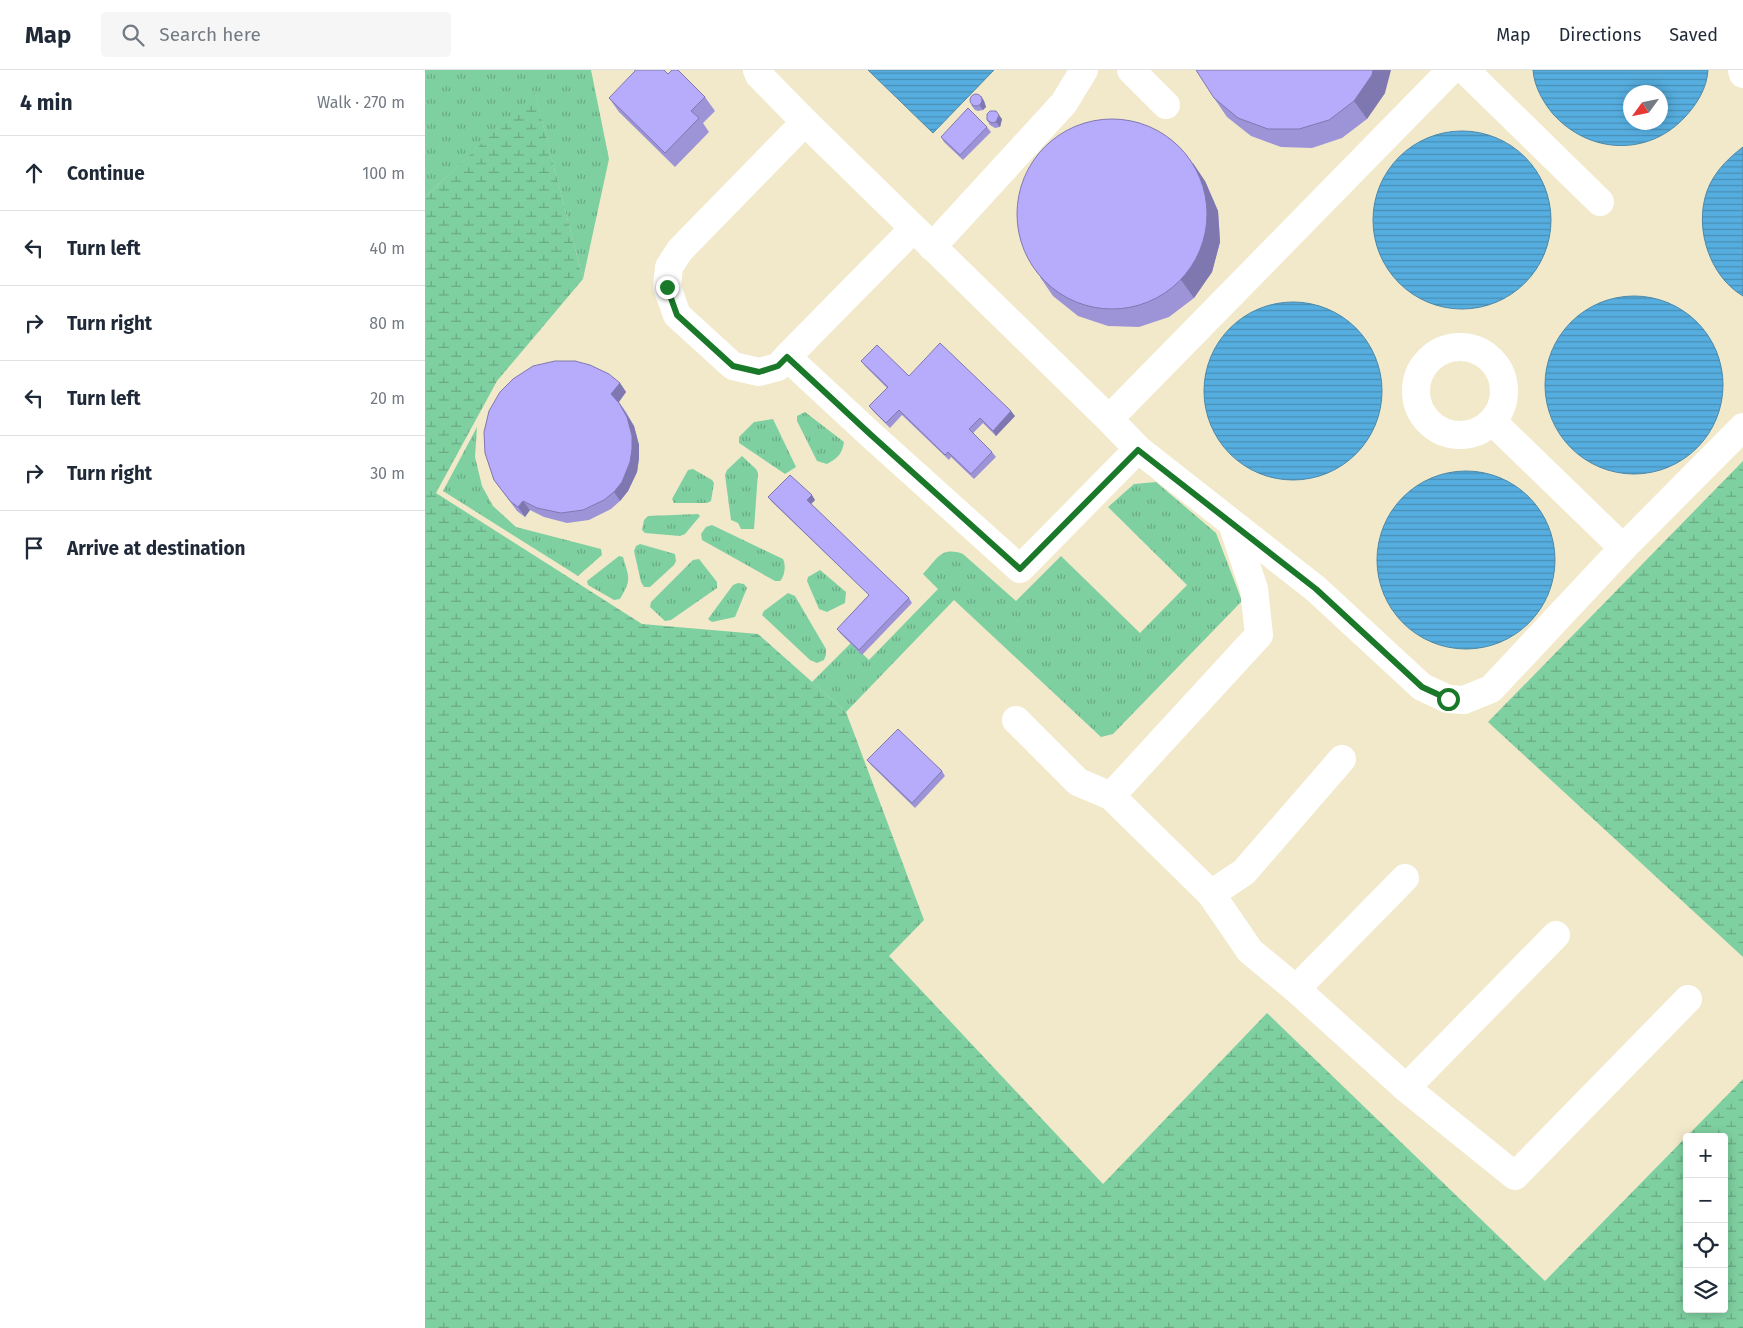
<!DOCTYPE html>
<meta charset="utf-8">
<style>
:root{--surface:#fff;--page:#f6f6f7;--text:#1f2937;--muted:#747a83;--line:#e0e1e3}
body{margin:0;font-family:"Fira Sans",sans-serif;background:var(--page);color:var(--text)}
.controls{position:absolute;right:15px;bottom:15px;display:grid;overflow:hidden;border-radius:5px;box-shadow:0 2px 12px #0003}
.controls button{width:45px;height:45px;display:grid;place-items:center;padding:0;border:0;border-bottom:1px solid var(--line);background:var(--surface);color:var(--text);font:25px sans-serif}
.compass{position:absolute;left:1198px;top:15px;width:45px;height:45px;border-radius:50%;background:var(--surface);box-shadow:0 2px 12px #0003;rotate:237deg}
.stop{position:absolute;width:15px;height:15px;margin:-11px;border:4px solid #1a7829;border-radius:50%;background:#fff}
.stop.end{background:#1a7829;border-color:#fff;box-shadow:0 1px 5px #0008}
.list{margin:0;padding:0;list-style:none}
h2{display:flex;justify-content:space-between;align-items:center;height:65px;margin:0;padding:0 20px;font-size:21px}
h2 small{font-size:16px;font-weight:400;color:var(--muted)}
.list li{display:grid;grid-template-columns:32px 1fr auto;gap:15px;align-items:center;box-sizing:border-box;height:75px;padding:0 20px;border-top:1px solid var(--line)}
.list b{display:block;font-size:19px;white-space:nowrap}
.list em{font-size:16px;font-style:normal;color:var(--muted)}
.icon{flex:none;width:28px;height:28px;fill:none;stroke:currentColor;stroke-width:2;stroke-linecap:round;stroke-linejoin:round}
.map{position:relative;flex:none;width:1318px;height:1258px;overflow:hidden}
header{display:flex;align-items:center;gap:30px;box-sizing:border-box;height:70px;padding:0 25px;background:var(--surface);border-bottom:1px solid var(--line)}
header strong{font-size:24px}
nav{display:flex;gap:28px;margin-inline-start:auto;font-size:18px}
.search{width:350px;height:45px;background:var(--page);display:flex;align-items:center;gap:12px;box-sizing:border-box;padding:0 18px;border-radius:5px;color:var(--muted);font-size:19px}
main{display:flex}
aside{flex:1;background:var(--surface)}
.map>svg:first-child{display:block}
.grass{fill:url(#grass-tufts)}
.wetland{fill:url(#wetland-marsh);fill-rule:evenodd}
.water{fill:url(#water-rules);stroke:#4c88a8;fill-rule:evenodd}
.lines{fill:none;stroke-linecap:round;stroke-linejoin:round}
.minor{stroke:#fff;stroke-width:28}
.wall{fill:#9d94d8}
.shaded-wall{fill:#7f78b0}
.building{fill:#b6acfb;stroke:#7f78b0}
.route{stroke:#1a7829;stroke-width:6}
</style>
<header>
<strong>Map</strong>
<div class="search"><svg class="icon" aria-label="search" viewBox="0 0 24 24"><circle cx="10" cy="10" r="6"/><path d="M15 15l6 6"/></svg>Search here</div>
<nav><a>Map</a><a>Directions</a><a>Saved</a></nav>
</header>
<main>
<aside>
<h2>4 min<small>Walk · 270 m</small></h2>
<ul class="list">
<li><svg class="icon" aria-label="ahead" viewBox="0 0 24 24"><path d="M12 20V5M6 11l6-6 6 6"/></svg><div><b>Continue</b></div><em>100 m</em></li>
<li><svg class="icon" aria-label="left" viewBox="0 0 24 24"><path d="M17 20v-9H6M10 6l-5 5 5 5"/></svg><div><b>Turn left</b></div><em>40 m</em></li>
<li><svg class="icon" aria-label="right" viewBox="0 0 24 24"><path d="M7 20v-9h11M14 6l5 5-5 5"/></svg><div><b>Turn right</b></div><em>80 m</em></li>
<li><svg class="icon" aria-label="left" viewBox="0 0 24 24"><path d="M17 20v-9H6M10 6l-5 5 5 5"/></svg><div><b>Turn left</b></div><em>20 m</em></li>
<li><svg class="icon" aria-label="right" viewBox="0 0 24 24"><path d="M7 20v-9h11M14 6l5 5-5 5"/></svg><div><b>Turn right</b></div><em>30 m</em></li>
<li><svg class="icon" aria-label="arrive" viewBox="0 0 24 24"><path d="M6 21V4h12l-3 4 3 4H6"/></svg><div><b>Arrive at destination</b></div></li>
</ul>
</aside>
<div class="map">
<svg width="1318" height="1258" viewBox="0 0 1318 1258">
<defs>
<pattern id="grass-tufts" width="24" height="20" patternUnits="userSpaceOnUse" patternTransform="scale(1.25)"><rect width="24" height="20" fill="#7fd0a1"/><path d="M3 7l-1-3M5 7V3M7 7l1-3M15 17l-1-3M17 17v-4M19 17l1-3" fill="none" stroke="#69a983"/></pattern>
<pattern id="wetland-marsh" width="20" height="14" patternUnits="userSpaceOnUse" patternTransform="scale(1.25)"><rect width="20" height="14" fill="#7fd0a1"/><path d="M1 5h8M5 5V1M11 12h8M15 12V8" fill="none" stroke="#69a983"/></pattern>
<pattern id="water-rules" width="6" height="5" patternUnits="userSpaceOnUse" patternTransform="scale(1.25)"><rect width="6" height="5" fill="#56aee0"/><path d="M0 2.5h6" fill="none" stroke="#488eb5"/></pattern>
</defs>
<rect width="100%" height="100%" fill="#f2e9cb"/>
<g class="grass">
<path d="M0,0H166L184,89L158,209L110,24L0,127Z"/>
<path d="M380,342L419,372C417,384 413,388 402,394L392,391L372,351V346Z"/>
<path d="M348,349L371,397L360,404L314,373V367L329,352Z"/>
<path d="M52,357L50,387L57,416L68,436L91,457L176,479L177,485L153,506L18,421Z"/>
<path d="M317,386L331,399L333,403L329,459H316L313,453L306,450L300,405L302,400Z"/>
<path d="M268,399L287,410L289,413L286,431L282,433H249L247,429L263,400Z"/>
<path d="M731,412L791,463L817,531L688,664L676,667L529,530L421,642L387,612L426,573L444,590L513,519L498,504C512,489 516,476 538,484L591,531L636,486L715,563L762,515L683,437L709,414Z"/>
<path d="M273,444L275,446L260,464L255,466L220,463L217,460L219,450L223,446Z"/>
<path d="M287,455L358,489C361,495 360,506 355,511H350L277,470L276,464L281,457Z"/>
<path d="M215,474L250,484L251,491L249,495L225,517H219L216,512L209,481L211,476Z"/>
<path d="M194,486L198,487C204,508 207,509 195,529L189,530L163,515L162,511Z"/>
<path d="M274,489L292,512V518L246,550L240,551L225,537L226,532L268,490Z"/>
<path d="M395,500L421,522L420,533L402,542L394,539L382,511L383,507Z"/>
<path d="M313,513L319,514L322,518L310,547L287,552L283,549L308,515Z"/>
<path d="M363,523L370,526L401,579V585L399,590L392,593L385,590L337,545L339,541Z"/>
</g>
<g class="wetland">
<path d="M110,23L158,209L72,311L11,423L217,554L333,564L421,642L499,850L464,886L678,1114L842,943L1120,1211L1318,1009V1258H0V127ZM1262,1067H1299V1239H1262Z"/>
<path d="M1318,391V887L1063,652Z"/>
</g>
<g class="water">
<path d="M443,0H569L508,63Z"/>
<path d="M1108,0H1283C1282,18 1272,34 1260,47C1223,87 1164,84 1128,44C1118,32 1109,16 1108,0ZM1206,22H1236V52H1206Z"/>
<circle cx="1037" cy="150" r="89"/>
<path d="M1318,77V226C1282,205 1267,151 1285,114C1293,98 1305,87 1318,77Z"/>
<circle cx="1209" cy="315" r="89"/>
<circle cx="868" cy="321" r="89"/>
<circle cx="1041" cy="490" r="89"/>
</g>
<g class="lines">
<g class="minor">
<path d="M332,0L334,5L380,52L684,349L713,379L891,519L997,617L1023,629L1039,630L1066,619L1198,478L1318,357"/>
<path d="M706,0L741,35"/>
<path d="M1040,0L1175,132"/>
<path d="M1317,0L1318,4"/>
<path d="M488,159L362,287L445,364L595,499L713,379"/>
<path d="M507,177L639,33L659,0"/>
<circle cx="1035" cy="321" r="44"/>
<path d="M362,287L353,297L334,302L308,296L252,245L242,217L244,197L255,180L380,52"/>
<path d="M684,349L1026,0"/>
<path d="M1067,351L1198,478"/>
<path d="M591,650L653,712L686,726L786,824L819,802L917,689"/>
<path d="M686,726L834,565L829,519L807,453"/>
<path d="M786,824L825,881L871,919L981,1018L1090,1106L1263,929"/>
<path d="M871,919L980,808"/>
<path d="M981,1018L1131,865"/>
</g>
</g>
<g class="wall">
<path d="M243,4L280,27L290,41L278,53L284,62L250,97L194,42L184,28Z"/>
<path d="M960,23L942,49L917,68L887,78L856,77L826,66L802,47L789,28Z"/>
<path d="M556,26L559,31L561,37L558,40L553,41L550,40L546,35Z"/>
<path d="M577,49L575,57L570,58L565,55L562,50Z"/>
<path d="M562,57L566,62L538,90L519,72L516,67Z"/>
<path d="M780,111L793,141L795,172L787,202L769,228L744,247L714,257L683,256L653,246L628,226L615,207Z"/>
<path d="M436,291L484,306L590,346L571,366L558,353L548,363L567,382L571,387L549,409L526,387L524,390L477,345L465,358L448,341L444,336L462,318L440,296Z"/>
<path d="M195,313L201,322L194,332L201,342L209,356L214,375V388L212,402L203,421L195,431L186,439L164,450L142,453L119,447L105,440L100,447L92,441L69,410Z"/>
<path d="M343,427L390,430L386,434L484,528L487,533L437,585L415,563L412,559L444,525L347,432Z"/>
<path d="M442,690L517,701L520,706L490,738L446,695Z"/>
</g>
<g class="shaded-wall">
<path d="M948,0H966L960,23L942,49L929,31Z"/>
<path d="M556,26L559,31L561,37L558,40L555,36Z"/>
<path d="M574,45L577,49L575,57L571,52Z"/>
<path d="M768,93L780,111L793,141L795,172L787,202L769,228L756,210Z"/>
<path d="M195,313L201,322L193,333L186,324Z"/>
<path d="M194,333L209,356L214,375V388L212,402L203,421L195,431L189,422Z"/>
<path d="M586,341L590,346L571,366L568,361Z"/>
<path d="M387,425L390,430L385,435L382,430Z"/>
<path d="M98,431L105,440L100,447L93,437Z"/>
</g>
<g class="building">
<path d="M210,0H239L243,4L247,0H253L280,27L266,41L274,48L240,83L184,28L210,1Z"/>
<path d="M771,0H948L947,5L929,31L904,50L874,59H843L813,48L789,28Z"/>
<circle cx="551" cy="30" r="6"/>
<path d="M543,38L562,57L535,85L516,67Z"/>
<path d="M565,41H571L574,45L571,52L567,53L562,50V44Z"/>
<circle cx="687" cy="144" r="95"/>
<path d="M515,273L586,341L568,361L555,348L544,359L567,382L546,404L523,382L520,385L474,340L461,353L444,336L463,317L436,291L452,275L484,306Z"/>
<path d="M130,291H150L165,295L184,304L195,313L186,324L194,333L202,347L207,366V379L205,392L197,412L189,422L179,430L158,440L136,443L112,438L98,431L93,437L86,432L69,410L60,383L59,362L64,341L75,322L88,309L108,296Z"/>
<path d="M365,405L387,425L382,430L484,528L434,580L412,559L444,525L343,427Z"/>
<path d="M473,659L517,701L487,733L442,690Z"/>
</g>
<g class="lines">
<path class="route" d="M242,217L252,245L308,296L334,302L353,296L362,287L445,364L595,499L713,380L891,519L997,617L1023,629"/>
</g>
</svg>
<div class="controls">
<button>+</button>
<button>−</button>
<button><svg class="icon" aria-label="locate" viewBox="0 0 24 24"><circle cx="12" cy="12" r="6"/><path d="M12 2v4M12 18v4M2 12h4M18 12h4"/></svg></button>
<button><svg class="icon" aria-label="layers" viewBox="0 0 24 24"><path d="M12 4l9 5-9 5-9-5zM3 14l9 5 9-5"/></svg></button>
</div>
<svg class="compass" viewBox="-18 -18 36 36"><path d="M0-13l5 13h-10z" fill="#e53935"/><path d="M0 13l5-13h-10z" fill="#747a83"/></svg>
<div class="stop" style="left:1023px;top:629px"></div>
<div class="stop end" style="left:242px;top:217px"></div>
</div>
</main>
